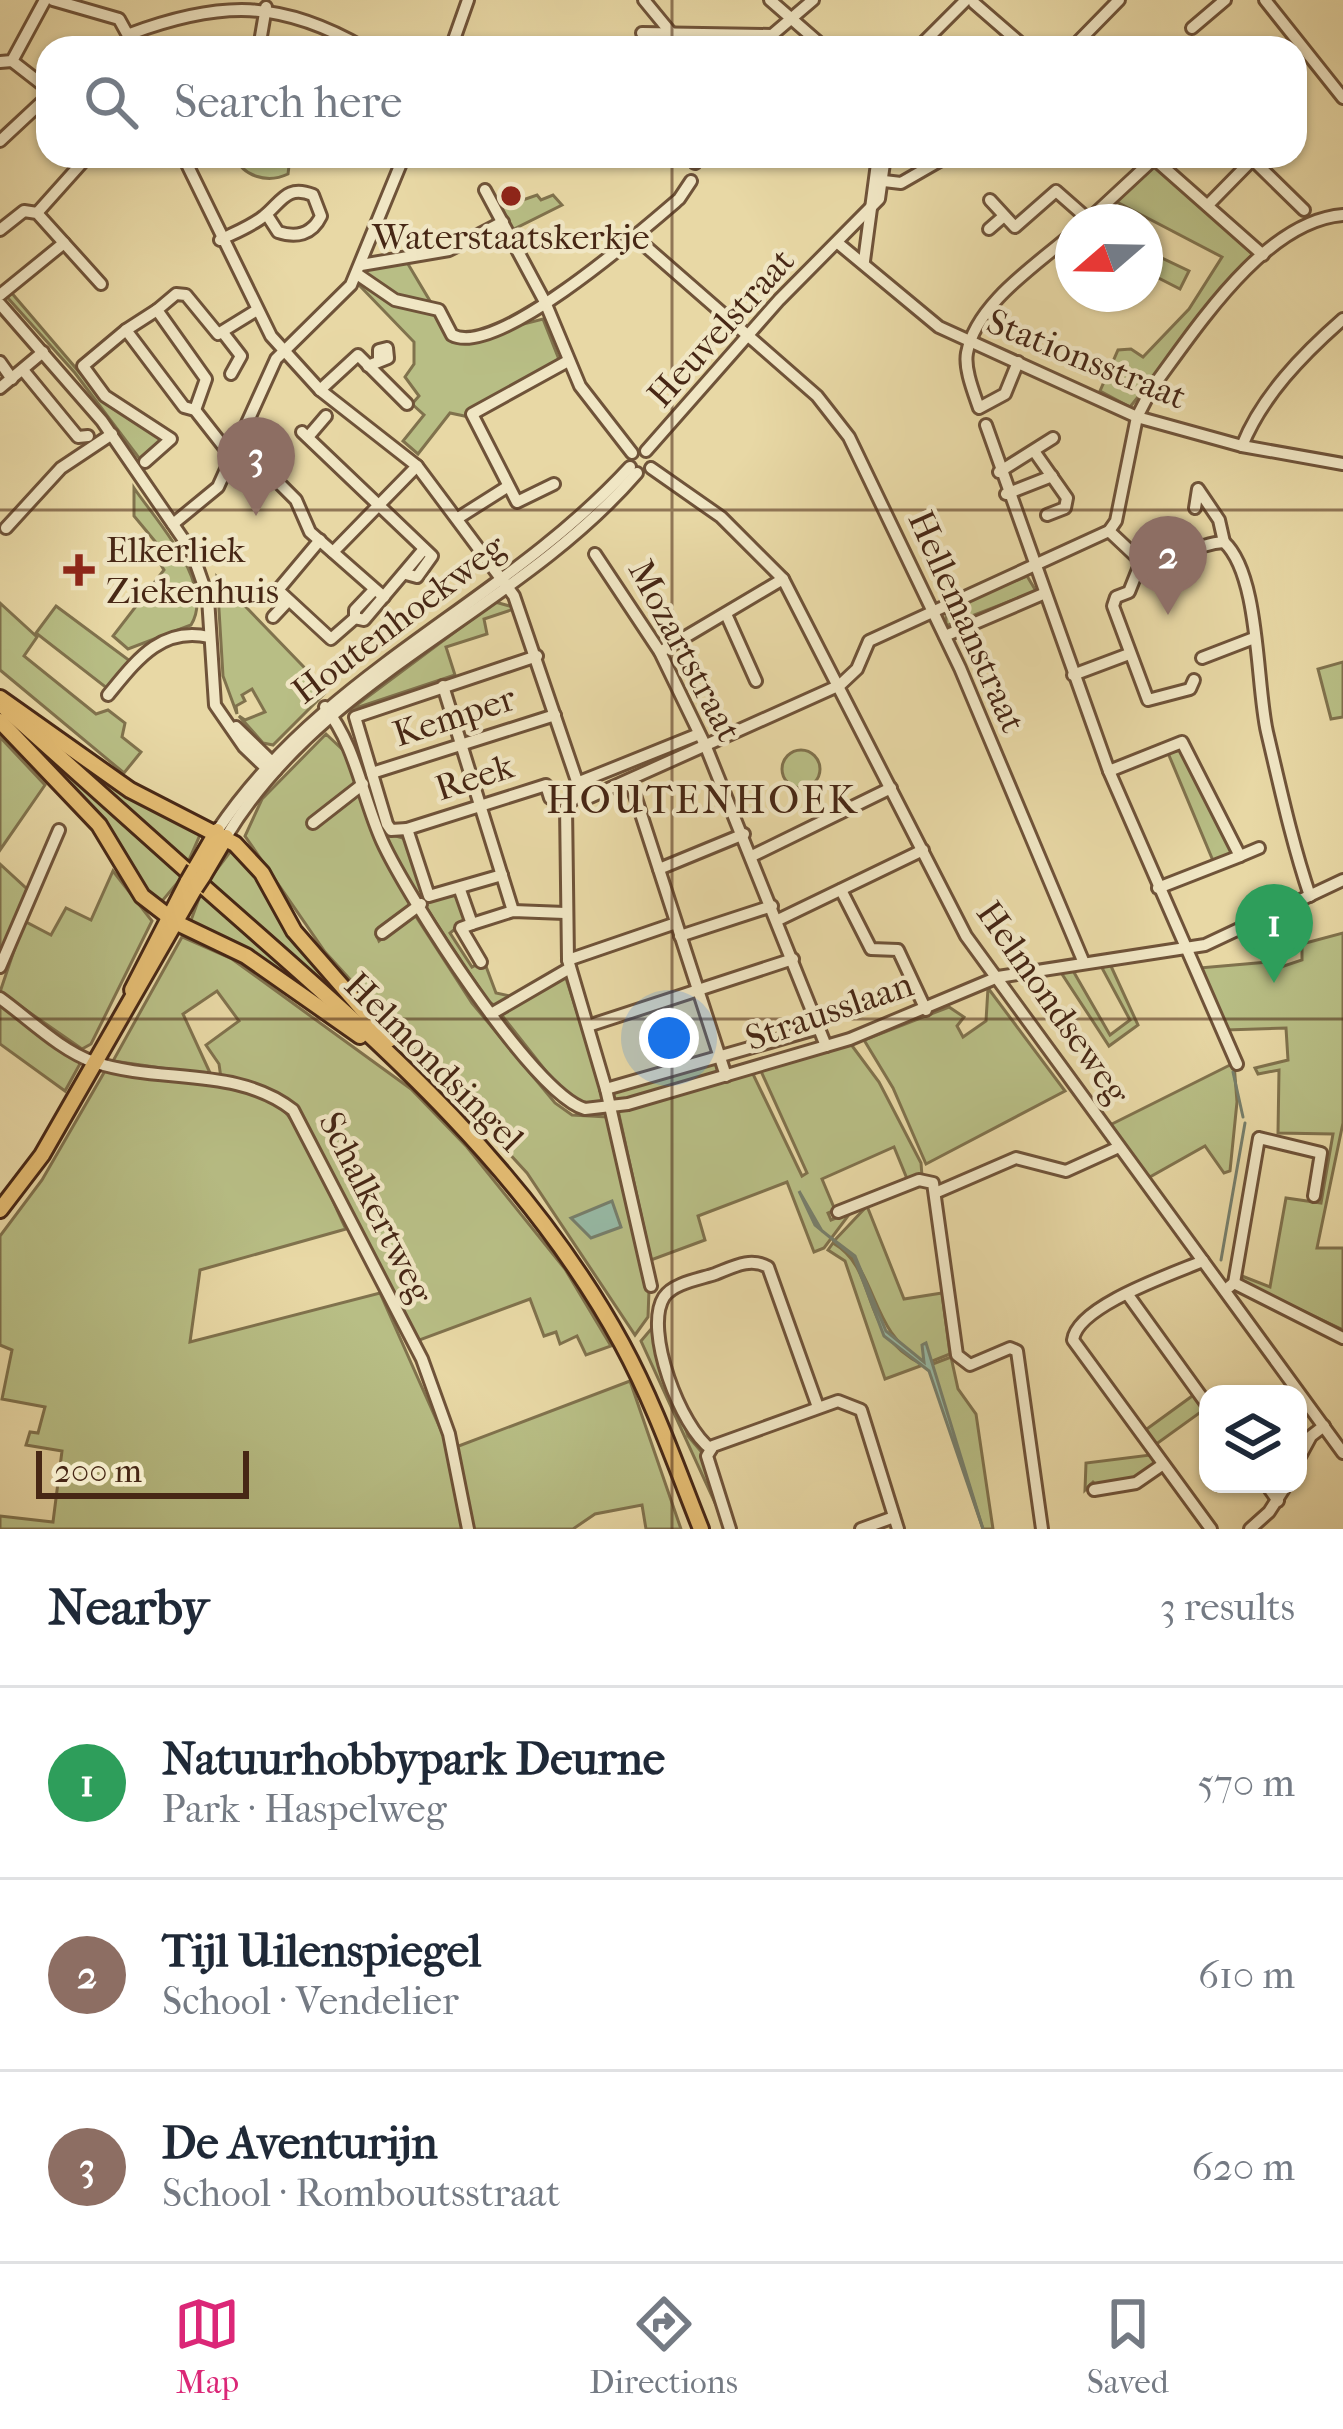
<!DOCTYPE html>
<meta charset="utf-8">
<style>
:root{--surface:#fff;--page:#f2f2f3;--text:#1f2937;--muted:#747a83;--line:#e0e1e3;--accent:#db2777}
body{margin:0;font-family:"IM FELL French Canon",serif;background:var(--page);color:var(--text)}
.controls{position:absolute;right:36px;bottom:36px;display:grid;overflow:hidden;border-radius:24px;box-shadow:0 3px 9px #0004}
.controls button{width:108px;height:108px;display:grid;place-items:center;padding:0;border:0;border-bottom:3px solid var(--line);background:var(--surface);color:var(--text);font:60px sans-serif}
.compass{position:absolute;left:1055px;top:204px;width:108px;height:108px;border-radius:50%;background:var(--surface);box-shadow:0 3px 9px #0004;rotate:250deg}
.scale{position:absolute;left:36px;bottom:30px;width:213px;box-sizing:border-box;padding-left:12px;border:6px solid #472715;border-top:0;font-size:33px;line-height:42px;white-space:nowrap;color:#472715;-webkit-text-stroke:9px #f0e6c4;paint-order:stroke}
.you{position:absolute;left:669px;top:1038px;width:42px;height:42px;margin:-30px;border:9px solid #fff;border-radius:50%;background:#1a73e8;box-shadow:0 0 0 18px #1a73e833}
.badge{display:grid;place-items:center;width:78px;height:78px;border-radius:50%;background:var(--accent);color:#fff;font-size:39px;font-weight:700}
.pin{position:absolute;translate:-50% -99px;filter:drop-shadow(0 3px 6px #0008)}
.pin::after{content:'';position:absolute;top:63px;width:42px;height:36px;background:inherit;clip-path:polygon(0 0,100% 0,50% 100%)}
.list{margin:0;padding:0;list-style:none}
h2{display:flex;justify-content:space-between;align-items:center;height:156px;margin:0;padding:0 48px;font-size:51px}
h2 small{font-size:39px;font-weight:400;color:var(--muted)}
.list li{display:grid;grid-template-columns:78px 1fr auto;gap:36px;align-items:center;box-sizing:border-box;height:192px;padding:0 48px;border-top:3px solid var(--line)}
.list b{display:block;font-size:45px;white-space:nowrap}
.list p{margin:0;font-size:39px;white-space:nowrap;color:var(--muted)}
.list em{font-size:39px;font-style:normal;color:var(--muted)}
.icon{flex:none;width:66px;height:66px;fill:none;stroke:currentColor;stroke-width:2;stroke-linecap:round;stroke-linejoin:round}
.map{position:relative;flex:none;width:1343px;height:1529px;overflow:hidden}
.search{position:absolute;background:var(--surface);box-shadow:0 3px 9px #0004;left:36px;right:36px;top:36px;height:132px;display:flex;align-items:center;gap:30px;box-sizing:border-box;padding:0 42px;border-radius:36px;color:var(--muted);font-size:45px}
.sheet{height:732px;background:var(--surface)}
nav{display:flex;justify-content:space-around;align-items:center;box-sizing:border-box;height:168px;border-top:3px solid var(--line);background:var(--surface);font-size:33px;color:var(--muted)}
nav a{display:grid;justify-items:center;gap:6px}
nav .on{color:var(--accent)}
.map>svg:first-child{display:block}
.green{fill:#b8be85;stroke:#80724d;stroke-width:3}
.water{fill:#97baa6;stroke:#777f6c;stroke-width:3}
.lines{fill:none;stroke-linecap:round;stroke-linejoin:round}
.stream{stroke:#777f6c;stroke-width:3}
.minor-casing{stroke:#6f5339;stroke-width:16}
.major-casing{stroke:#472715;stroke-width:20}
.minor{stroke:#f0e6c4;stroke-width:10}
.major{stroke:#e4bc72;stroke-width:14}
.major-bridge-casing{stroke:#472715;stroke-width:20;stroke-linecap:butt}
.major-bridge{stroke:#e4bc72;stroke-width:14}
.grid{fill:none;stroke:#472715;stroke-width:3;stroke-opacity:0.55}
.poi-dot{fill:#8f2418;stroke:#f0e6c4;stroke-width:4.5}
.labels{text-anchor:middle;stroke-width:9;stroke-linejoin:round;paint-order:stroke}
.poi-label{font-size:36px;fill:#472715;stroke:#f0e6c4}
.street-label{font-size:36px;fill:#472715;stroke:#f0e6c4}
.neighbourhood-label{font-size:39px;letter-spacing:3px;fill:#472715;stroke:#f0e6c4}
</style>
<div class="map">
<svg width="1343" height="1529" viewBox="0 0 1343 1529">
<rect width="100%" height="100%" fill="#e8d8a5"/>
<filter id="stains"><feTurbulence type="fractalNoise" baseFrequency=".00167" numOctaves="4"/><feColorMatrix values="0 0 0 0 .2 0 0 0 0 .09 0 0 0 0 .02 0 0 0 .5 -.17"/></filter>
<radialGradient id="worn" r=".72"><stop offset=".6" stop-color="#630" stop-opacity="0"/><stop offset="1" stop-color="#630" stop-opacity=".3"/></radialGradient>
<g class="green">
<path d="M235,156H311L290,158L288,174C267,184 242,176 235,156Z"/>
<path d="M1153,164L1254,252L1130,407L1100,391L1118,350L1131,349L1143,357L1189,309L1222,257L1113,200Z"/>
<path d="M537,195L541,200L553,195L562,205L512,230L500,208Z"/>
<path d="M1145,250L1189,271L1180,289L1145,271Z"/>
<path d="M405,259L430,301L428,306L438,311L454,342L543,319L560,362L472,409L469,417L450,413L418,454L403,441L424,415L412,404L419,396L405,377L414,364V342L358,284L367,265Z"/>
<path d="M10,291L98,394L165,438L142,462L75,373L7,297Z"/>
<path d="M134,488C157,522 216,584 191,625L128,649L113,636L164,570L158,560L163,551L134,516Z"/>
<path d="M1027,576L1036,591L946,626V609Z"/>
<path d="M217,577L327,691L273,745L263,743L239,716L245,720L265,712L252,689L242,695L245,701L236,706L237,714L223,676Z"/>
<path d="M495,602L517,608L484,619L487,634L446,647L455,675L350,710Z"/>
<path d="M0,603L37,637L24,656L96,714L108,710L125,723L122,737L141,752L124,773L0,670Z"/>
<path d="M56,606L130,661L108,689L36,633Z"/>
<path d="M1343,662V717L1331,719L1318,669Z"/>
<path d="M0,712L183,876L158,906Z"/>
<path d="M326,734L344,751L377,842L412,905L376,934L379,941L413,912L472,1003L555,1103L572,1115L608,1117L649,1290L648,1317L635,1335L527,1173L325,952L245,836L262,799Z"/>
<path d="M47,736L203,828L188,862Z"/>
<path d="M0,737L45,785L0,850Z"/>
<circle cx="801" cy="769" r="19"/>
<path d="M1181,750L1232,846L1234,855L1214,863L1168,753Z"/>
<path d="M371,786L389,834L406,839L427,900L457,895L466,920L450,933L472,967L484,961L496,993L515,997L495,1006L488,1001C464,964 361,820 371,786Z"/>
<path d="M233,848L237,851L383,1037L208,881Z"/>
<path d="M0,864L27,889L0,955Z"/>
<path d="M113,871L152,921L91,1044L82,1049L0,992L24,921L51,935L66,908L91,920Z"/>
<path d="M201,893L343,1017L190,923Z"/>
<path d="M1343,933V1123L1317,1248H1343V1330L1242,1282V1276L1270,1287L1286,1198L1321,1203L1333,1134L1278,1133L1279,1070L1258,1074L1255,1068L1288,1060L1286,1028L1226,1030L1199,968L1268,962L1275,953L1278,968L1302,960V944Z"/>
<path d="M182,937L232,959L411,1089L467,1147L565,1269L611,1346L586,1355L577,1336L560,1344L556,1332L544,1336L530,1299L417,1341L291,1102L257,1086L221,1078L219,1064L206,1045L239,1021L217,991L183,1014L211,1075L113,1061Z"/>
<path d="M1110,964L1138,1025L1109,1046L1060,971L1072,969L1110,1035L1130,1020L1102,968Z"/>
<path d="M565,975L606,1102L583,1105L560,1089L500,1013Z"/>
<path d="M988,988L1065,1091L926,1164L893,1088L864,1040L949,1007L964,1017L957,1026L963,1037L986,1021Z"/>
<path d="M0,1002L81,1062L65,1091L0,1044Z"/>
<path d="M850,1043L879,1082L921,1163L922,1176L908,1181L894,1147L822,1179L835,1210L828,1213L831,1220L851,1212L824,1248L814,1252L787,1182L698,1216L705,1240L651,1260L618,1110L752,1072L802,1176L807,1173L760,1069Z"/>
<path d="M715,1062L719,1075L619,1104L613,1100L611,1092Z"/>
<path d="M1234,1063L1237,1102L1230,1171L1224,1173L1205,1146L1148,1178L1110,1125Z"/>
<path d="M105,1071C147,1078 258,1082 286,1113C312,1143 328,1193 346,1229L200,1270L190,1342L380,1293L444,1437L464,1529H0V1516L53,1522L62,1451L26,1445L30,1432L38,1433L45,1407L2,1399L12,1350L0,1345V1236L42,1180Z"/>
<path d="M867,1206L904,1299L942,1293L950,1354L930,1362L924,1343V1362C867,1330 881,1273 834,1241Z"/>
<path d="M833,1243C881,1271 856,1332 923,1365L885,1379L845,1261L828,1250Z"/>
<path d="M652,1328L688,1436L705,1456L727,1529L641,1341Z"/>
<path d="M951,1357L958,1389L976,1414L993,1529H983L930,1365Z"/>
<path d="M630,1381L681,1529H646L642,1505L595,1514L573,1529H473L456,1447Z"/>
<path d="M1195,1394L1205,1409L1155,1445L1144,1431Z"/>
<path d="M1150,1455L1157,1463L1136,1480L1098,1487L1093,1482L1085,1490L1086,1463Z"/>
</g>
<g class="water">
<path d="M799,1191L822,1231L855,1256L886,1331L924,1362L922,1345L926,1343L983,1529L929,1371L884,1336L854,1257L815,1225Z"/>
<path d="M612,1201L621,1227L591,1238L571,1218Z"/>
</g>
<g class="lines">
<g class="stream">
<path d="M1233,1072L1243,1117"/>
<path d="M1221,1260L1245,1123"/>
</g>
<g class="minor-casing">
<g id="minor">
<path d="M53,0L119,19L135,48"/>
<path d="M644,0L672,34"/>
<path d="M770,0L825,48"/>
<path d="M1265,0L1343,98"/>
<path d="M974,3L1026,48"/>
<path d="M1192,28L1225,0"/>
<path d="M642,33L772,35L813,0"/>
<path d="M130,34C221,0 281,0 364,48"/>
<path d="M259,48L266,7"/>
<path d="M451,48L468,0"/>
<path d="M918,48L966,0"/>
<path d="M1072,48L1119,0"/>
<path d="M12,61L48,89"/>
<path d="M0,62L12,61L45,0"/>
<path d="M0,141L44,100L48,89"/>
<path d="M183,156L271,336L320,390L417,466L514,596L581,793"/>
<path d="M1151,156L1263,255"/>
<path d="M1255,162L1304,210"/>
<path d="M695,163L698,156"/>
<path d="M884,181L901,183L948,156"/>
<path d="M485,190L545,302L580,386L632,453"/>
<path d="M990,200L1015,227L1056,191L1089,220"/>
<path d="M1208,205L1256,156"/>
<path d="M37,213L88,156"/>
<path d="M1086,222L1157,156"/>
<path d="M989,229L1004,216"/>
<path d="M0,230L24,211L37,213L101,284"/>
<path d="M635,237L817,396L849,437L960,668L1084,963"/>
<path d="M220,240C234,233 252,226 264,216C281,203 286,184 313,195L321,216C312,235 296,238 278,232L267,215"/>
<path d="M839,244L939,327L1137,417L1242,446L1343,464"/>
<path d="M864,261L878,156"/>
<path d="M361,265L449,250L503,222"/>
<path d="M357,274L395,300L439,310L452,335C496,359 643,230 679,199L691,181"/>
<path d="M0,295L64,243"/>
<path d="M0,304L102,421L192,552L208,598L215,705L244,747L265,767L276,770"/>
<path d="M157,310L126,330L184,407L195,410L224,447L249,456L272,476L296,500L310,532L384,597"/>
<path d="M126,330L83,366L105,396L171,439L145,462"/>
<path d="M224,334L241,356L231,374"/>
<path d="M0,362L12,379"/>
<path d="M1018,362L1005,394L979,408C974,393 964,369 967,353C976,303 1038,264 1073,233"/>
<path d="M368,366L388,358L387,348L379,350V358"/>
<path d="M23,370L78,437L88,436"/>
<path d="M0,388L43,352"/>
<path d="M320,390L358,355L407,404"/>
<path d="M195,410L206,379L157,310L176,294L186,295L218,334L257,310"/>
<path d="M986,425L1109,771L1237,1064"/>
<path d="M302,432L432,556L417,577L406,574"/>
<path d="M308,437L326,416"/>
<path d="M1242,446C1262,396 1303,354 1343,319"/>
<path d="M646,451L779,300L879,199L885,156"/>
<path d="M1034,451L1067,498L1065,508L1047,515"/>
<path d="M651,468L721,517L783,579L966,936L1343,1453"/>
<path d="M999,472L1053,438"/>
<path d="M554,484L517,502L472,414L568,361"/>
<path d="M1006,494L1052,476"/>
<path d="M1195,508L1198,489L1219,520L1224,542"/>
<path d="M458,518L507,487"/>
<path d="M173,524L218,487L276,359L351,285L404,156"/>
<path d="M6,528L61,468L112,434"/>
<path d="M1109,531L1144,564C1173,566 1195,543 1224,542C1260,575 1256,684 1267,732C1280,787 1292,843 1310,896"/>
<path d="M320,540L278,590L331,639L355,618"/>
<path d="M333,552L417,466"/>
<path d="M595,554L660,652L706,747L826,1046"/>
<path d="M1141,562L1129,592L1116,597L1113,606L1148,700L1190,689L1194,680"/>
<path d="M373,591L355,610V618L364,620L424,549"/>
<path d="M726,614L756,681"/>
<path d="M273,617L288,601"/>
<path d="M945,636L1043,594"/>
<path d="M660,652L783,579"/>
<path d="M1202,658L1254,638"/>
<path d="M1073,675L1129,654"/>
<path d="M443,686L513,911"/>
<path d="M108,695C136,661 161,626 209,637"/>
<path d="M325,707C356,746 362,796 382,841C407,896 532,1093 585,1109L628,1104L850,1039L998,977L1205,945L1343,880"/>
<path d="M236,727L274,764"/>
<path d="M1109,771L1182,742L1240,856L1158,888"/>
<path d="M372,773L555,715"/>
<path d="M630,780L726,1076"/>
<path d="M577,783L699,734"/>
<path d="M581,793L588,798L840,685L857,669L869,641L1109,531L1116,521L1137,417L1152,388C1196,329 1264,221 1343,215"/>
<path d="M581,793L566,806L568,960L606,1089L651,1286"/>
<path d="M313,823L363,784"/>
<path d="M407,829L546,785L550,798"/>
<path d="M217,831C324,671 503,605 630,467"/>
<path d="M226,837C324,674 516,613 637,473"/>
<path d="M754,855L891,788"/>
<path d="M1240,856L1259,848"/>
<path d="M659,869L744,834"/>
<path d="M502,875L429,896L407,829L391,830L387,824L355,717L537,656"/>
<path d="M460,890L472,924L461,928L481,962"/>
<path d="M841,890L871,949L898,950L926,1010"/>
<path d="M778,920L923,850"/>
<path d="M472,924L513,911L565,913"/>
<path d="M382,933L421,904"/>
<path d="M680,936L772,906"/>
<path d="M568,960L676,923"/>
<path d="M0,967L59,830"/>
<path d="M0,998C28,1018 61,1051 94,1062C159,1084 237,1066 293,1110L422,1359L449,1434L468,1529"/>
<path d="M491,1014L570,968"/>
<path d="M588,1026L793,959"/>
<path d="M606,1089L819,1028"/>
<path d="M935,1193L1016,1158L1066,1171L1119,1147"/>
<path d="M838,1212L919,1180L933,1183L957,1355L970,1365L1010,1348L1017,1351L1042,1529"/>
<path d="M1203,1261C1172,1274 1077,1306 1073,1340L1211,1529"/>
<path d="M1234,1283L1259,1138L1321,1153L1314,1196"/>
<path d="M1229,1287L1234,1283L1343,1338"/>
<path d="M1128,1295L1208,1406"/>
<path d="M711,1449C681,1428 643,1330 664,1297C673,1283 700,1279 715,1274C733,1267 750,1257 768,1267L818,1407"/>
<path d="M1298,1460L1311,1436L1324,1426"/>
<path d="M1266,1484L1278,1501"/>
<path d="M1094,1490L1136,1483L1162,1465"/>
<path d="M730,1529L707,1456L713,1446L838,1401L861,1410L898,1529"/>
<path d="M861,1529L894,1517"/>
<path d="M1250,1529L1269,1512L1287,1484"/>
</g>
</g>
<g class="major-casing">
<g id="major">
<path d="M0,698L130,790L235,844L262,873L294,931L389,1040"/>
<path d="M6,709L186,870"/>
<path d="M0,721L99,825L142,896L177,923L246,956L360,1036"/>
<path d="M195,869L217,831"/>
<path d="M203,876L226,837"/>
<path d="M204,887C361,1026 520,1157 622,1344C654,1403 676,1466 701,1529"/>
<path d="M132,990L188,881"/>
<path d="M0,1210L42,1155L195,888"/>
</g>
</g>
<use href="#minor" class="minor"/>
<use href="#major" class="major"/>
<g class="major-bridge-casing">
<g id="major-bridge">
<path d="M188,881L195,869"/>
<path d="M195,888L203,876"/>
</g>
</g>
<use href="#major-bridge" class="major-bridge"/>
</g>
<path class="grid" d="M672,0V48M672,156V1529M0,510H1343M0,1019H1343"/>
<g class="poi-dot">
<circle cx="511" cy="196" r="12"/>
<path d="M73 552h12v12h12v12h-12v12h-12v-12h-12v-12h12z"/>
</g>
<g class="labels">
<g class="poi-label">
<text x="511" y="249">Waterstaatskerkje</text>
<text x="106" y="562" text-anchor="start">Elkerliek<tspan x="106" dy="41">Ziekenhuis</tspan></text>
</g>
<g class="street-label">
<text transform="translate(720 327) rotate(-48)" y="13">Heuvelstraat</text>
<text transform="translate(1087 358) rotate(22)" y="13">Stationsstraat</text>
<text transform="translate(398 618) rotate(-37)" y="13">Houtenhoekweg</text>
<text transform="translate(968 621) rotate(66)" y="13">Hellemanstraat</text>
<text transform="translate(686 650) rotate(62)" y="13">Mozartstraat</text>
<text transform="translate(454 715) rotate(-18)" y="13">Kemper</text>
<text transform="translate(474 776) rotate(-18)" y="13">Reek</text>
<text transform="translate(1054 1002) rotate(55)" y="13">Helmondseweg</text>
<text transform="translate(829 1010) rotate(-19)" y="13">Strausslaan</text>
<text transform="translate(435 1061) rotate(45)" y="13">Helmondsingel</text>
<text transform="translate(377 1207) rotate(63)" y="13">Schalkertweg</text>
</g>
<g class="neighbourhood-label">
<text x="703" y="813">HOUTENHOEK</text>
</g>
</g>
<rect width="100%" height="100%" filter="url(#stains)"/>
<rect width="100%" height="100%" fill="url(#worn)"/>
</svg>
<div class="controls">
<button><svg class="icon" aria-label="layers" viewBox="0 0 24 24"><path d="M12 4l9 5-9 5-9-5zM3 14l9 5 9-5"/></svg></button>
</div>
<svg class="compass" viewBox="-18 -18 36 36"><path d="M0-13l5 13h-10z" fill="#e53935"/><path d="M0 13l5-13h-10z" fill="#747a83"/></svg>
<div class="scale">200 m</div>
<div class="you"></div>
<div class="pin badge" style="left:1274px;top:983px;background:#2e9e5b">1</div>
<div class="pin badge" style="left:1168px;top:615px;background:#8d6e63">2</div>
<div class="pin badge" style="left:256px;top:516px;background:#8d6e63">3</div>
<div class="search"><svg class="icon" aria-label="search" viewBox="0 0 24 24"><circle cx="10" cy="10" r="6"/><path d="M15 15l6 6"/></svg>Search here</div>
</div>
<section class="sheet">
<h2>Nearby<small>3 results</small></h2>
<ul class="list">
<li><span class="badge" style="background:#2e9e5b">1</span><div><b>Natuurhobbypark Deurne</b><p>Park · Haspelweg</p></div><em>570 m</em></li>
<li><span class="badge" style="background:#8d6e63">2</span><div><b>Tijl Uilenspiegel</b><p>School · Vendelier</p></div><em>610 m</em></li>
<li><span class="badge" style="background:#8d6e63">3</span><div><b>De Aventurijn</b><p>School · Romboutsstraat</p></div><em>620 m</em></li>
</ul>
</section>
<nav>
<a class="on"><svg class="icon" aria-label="map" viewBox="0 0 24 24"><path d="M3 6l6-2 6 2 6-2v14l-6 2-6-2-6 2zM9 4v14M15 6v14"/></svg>Map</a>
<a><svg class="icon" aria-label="directions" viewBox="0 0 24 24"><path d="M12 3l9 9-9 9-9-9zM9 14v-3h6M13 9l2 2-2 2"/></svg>Directions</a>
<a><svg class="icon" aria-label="saved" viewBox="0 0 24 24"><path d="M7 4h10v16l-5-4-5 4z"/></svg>Saved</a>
</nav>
